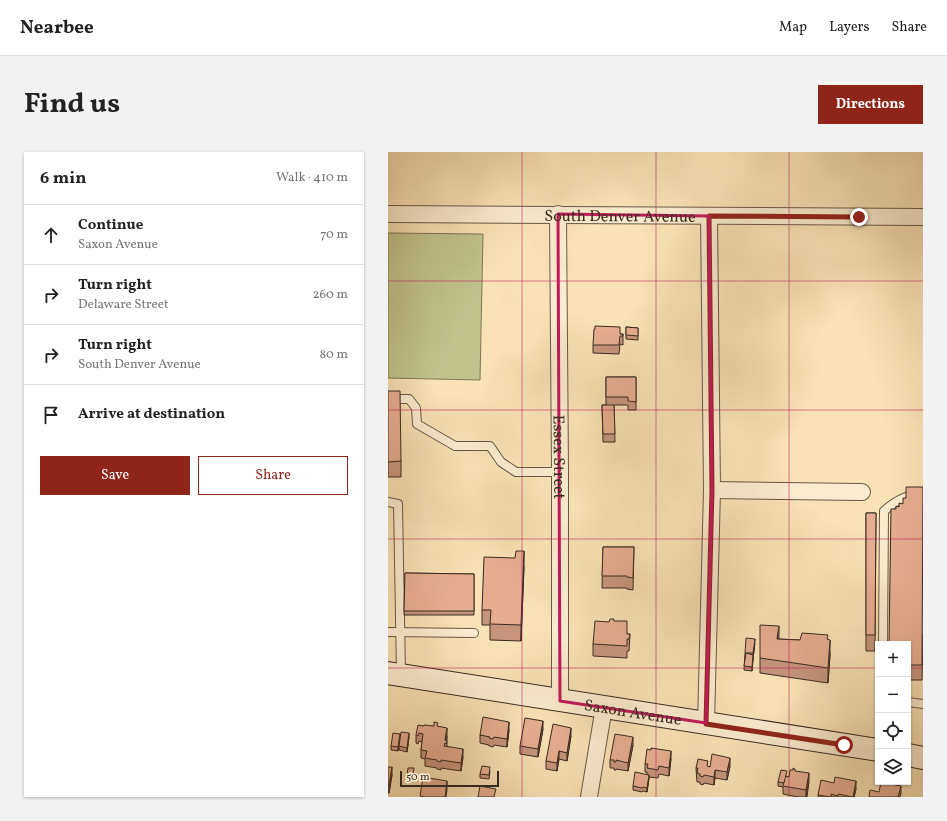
<!DOCTYPE html>
<meta charset="utf-8">
<style>
:root{--surface:#fff;--page:#f2f2f2;--text:#222;--muted:#767676;--line:#e0e0e0;--accent:#8f2418}
body{margin:0;font-family:Vollkorn,serif;background:var(--page);color:var(--text)}
.controls{position:absolute;right:12px;bottom:12px;display:grid;overflow:hidden;border-radius:0px;box-shadow:0 1px 3px #0004}
.controls button{width:36px;height:36px;display:grid;place-items:center;padding:0;border:0;border-bottom:1px solid var(--line);background:var(--surface);color:var(--text);font:20px sans-serif}
.scale{position:absolute;left:12px;bottom:10px;width:99px;box-sizing:border-box;padding-left:4px;border:2px solid #382b20;border-top:0;font-size:11px;line-height:14px;white-space:nowrap;color:#382b20;-webkit-text-stroke:3px #fbeccf;paint-order:stroke}
.stop{position:absolute;width:12px;height:12px;margin:-9px;border:3px solid #8f2418;border-radius:50%;background:#fff}
.stop.end{background:#8f2418;border-color:#fff;box-shadow:0 1px 4px #0008}
.list{margin:0;padding:0;list-style:none}
h2{display:flex;justify-content:space-between;align-items:center;height:52px;margin:0;padding:0 16px;font-size:17px}
h2 small{font-size:13px;font-weight:400;color:var(--muted)}
.list li{display:grid;grid-template-columns:26px 1fr auto;gap:12px;align-items:center;box-sizing:border-box;height:60px;padding:0 16px;border-top:1px solid var(--line)}
.list b{display:block;font-size:15px;white-space:nowrap}
.list p{margin:0;font-size:13px;white-space:nowrap;color:var(--muted)}
.list em{font-size:13px;font-style:normal;color:var(--muted)}
.actions{display:flex;gap:8px;padding:12px 16px}
.actions a{flex:1;padding:9px 0;border:1px solid var(--accent);border-radius:0px;text-align:center;font-size:14px;color:var(--accent)}
.actions .main{background:var(--accent);color:#fff}
.icon{flex:none;width:22px;height:22px;fill:none;stroke:currentColor;stroke-width:2;stroke-linecap:round;stroke-linejoin:round}
.map{position:relative;flex:none;width:535px;height:645px;overflow:hidden;border-radius:0px}
header{display:flex;align-items:center;gap:24px;box-sizing:border-box;height:56px;padding:0 20px;background:var(--surface);border-bottom:1px solid var(--line)}
header strong{font-size:19px}
nav{display:flex;gap:22px;margin-inline-start:auto;font-size:14px}
.intro{display:flex;align-items:center;justify-content:space-between;box-sizing:border-box;height:96px;padding:0 24px}
h1{margin:0;font-size:28px}
.button{padding:10px 18px;border-radius:0px;background:var(--accent);color:#fff;font-size:14px;font-weight:700}
main{display:flex;gap:24px;padding:0 24px}
aside{flex:1;background:var(--surface);border-radius:0px;box-shadow:0 1px 3px #0004}
.map>svg:first-child{display:block}
.green{fill:#c0c38c;stroke:#7c7756}
.lines{fill:none;stroke-linecap:round;stroke-linejoin:round}
.lane-casing{stroke:#685945;stroke-width:10}
.street-casing{stroke:#685945;stroke-width:18}
.secondary-casing{stroke:#382b20;stroke-width:24}
.lane{stroke:#fbeccf;stroke-width:8}
.street{stroke:#fbeccf;stroke-width:16}
.secondary{stroke:#fbeccf;stroke-width:22}
.wall{fill:#c7957c;stroke:#382b20}
.shaded-wall{fill:#a27965;stroke:#382b20}
.building{fill:#e7ad90;stroke:#382b20}
.route{stroke:#8f2418;stroke-width:5}
.marked{fill:none;stroke:#c2185b;stroke-width:3;stroke-linejoin:round}
.grid{fill:none;stroke:#c2185b;stroke-width:1;stroke-opacity:0.55}
.labels{text-anchor:middle;stroke-width:3.5;stroke-linejoin:round;paint-order:stroke}
.street-label{font-size:16px;fill:#382b20;stroke:#fbeccf}
</style>
<header>
<strong>Nearbee</strong>
<nav><a>Map</a><a>Layers</a><a>Share</a></nav>
</header>
<div class="intro"><h1>Find us</h1><a class="button">Directions</a></div>
<main>
<aside>
<h2>6 min<small>Walk · 410 m</small></h2>
<ul class="list">
<li><svg class="icon" aria-label="ahead" viewBox="0 0 24 24"><path d="M12 20V5M6 11l6-6 6 6"/></svg><div><b>Continue</b><p>Saxon Avenue</p></div><em>70 m</em></li>
<li><svg class="icon" aria-label="right" viewBox="0 0 24 24"><path d="M7 20v-9h11M14 6l5 5-5 5"/></svg><div><b>Turn right</b><p>Delaware Street</p></div><em>260 m</em></li>
<li><svg class="icon" aria-label="right" viewBox="0 0 24 24"><path d="M7 20v-9h11M14 6l5 5-5 5"/></svg><div><b>Turn right</b><p>South Denver Avenue</p></div><em>80 m</em></li>
<li><svg class="icon" aria-label="arrive" viewBox="0 0 24 24"><path d="M6 21V4h12l-3 4 3 4H6"/></svg><div><b>Arrive at destination</b></div></li>
</ul>
<div class="actions"><a class="main">Save</a><a>Share</a></div>
</aside>
<div class="map">
<svg width="535" height="645" viewBox="0 0 535 645">
<rect width="100%" height="100%" fill="#f9e2b5"/>
<filter id="stains"><feTurbulence type="fractalNoise" baseFrequency=".005" numOctaves="4"/><feColorMatrix values="0 0 0 0 .2 0 0 0 0 .09 0 0 0 0 .02 0 0 0 .5 -.17"/></filter>
<radialGradient id="worn" r=".72"><stop offset=".6" stop-color="#630" stop-opacity="0"/><stop offset="1" stop-color="#630" stop-opacity=".3"/></radialGradient>
<path class="green" d="M0,81L95,82L92,228L0,226Z"/>
<g class="lines">
<g class="lane-casing">
<g id="lane">
<path d="M0,247H21L28,256L29,272L67,294H102L113,310L128,320H172"/>
<path d="M0,350L10,352L13,522"/>
<path d="M0,480L86,481"/>
<path d="M495,492L496,359C507,349 520,342 535,342"/>
<path d="M520,550L535,552"/>
</g>
</g>
<g class="street-casing">
<g id="street">
<path id="s1" d="M0,62L535,65"/>
<path id="s2" d="M170,62L172,320V549"/>
<path d="M324,338L474,340"/>
<path d="M318,571L324,338L321,64"/>
<path d="M201,645L216,555"/>
</g>
</g>
<g class="secondary-casing">
<g id="secondary">
<path id="s3" d="M0,521L490,598"/>
<path d="M520,603L535,606"/>
</g>
</g>
<use href="#lane" class="lane"/>
<use href="#street" class="street"/>
<use href="#secondary" class="secondary"/>
</g>
<g class="wall">
<path d="M238,175L250,176V188L238,187Z"/>
<path d="M232,182H235V193L232,192L231,202L205,201V193Z"/>
<path d="M218,225H248V258H240V253H226L227,290H215L214,253H218Z"/>
<path d="M0,239L13,309V325H0Z"/>
<path d="M478,361H488L487,499H478Z"/>
<path d="M215,395H246L245,438L239,437V436H214Z"/>
<path d="M136,415L133,489L102,488V473H94V458Z"/>
<path d="M17,421L86,422V463H16Z"/>
<path d="M226,469L239,482H242L241,499H239V506L205,504V492L221,470Z"/>
<path d="M535,482L534,528H520V492Z"/>
<path d="M391,487L412,488L440,487L442,503L440,531L372,521V506Z"/>
<path d="M367,491L365,507L364,519L356,518L357,501Z"/>
<path d="M36,574L50,575L59,584V594L75,605L73,619L53,616V618L49,617V616L37,614V607L33,606V598L34,590L31,589L30,592L28,591V583Z"/>
<path d="M155,577L150,605L132,602V594Z"/>
<path d="M121,578L119,595L106,593L105,595L101,594V593L92,591V583Z"/>
<path d="M183,584L179,609L171,607L169,619L158,617V609Z"/>
<path d="M21,585L19,600L11,598V594Z"/>
<path d="M12,586L10,599L3,598V594Z"/>
<path d="M245,593L240,619L228,617V618H226V616H222V608Z"/>
<path d="M283,607L281,624L271,622L270,626L261,625L259,640L255,639L254,640L245,638V634L259,623V620H257V612Z"/>
<path d="M342,614L339,628L327,626L326,633L316,631L315,633L312,632V630H309L308,616Z"/>
<path d="M0,615L4,623L1,641H0Z"/>
<path d="M405,618L407,619L421,629L419,645H410L395,642V635L390,634V630L398,624L401,625Z"/>
<path d="M102,619L101,627L92,626V622Z"/>
<path d="M26,621L25,628L19,627V623Z"/>
<path d="M468,637L466,645H430V643Z"/>
</g>
<g class="shaded-wall">
<path d="M136,399V415L133,489V473Z"/>
<path d="M391,474V489L389,487Z"/>
<path d="M367,487L365,507L364,519V515L365,504Z"/>
<path d="M442,488V503L440,531V516Z"/>
<path d="M155,569V577L150,605V597Z"/>
<path d="M121,570V578L119,595V587Z"/>
<path d="M59,576V584L58,592L57,588Z"/>
<path d="M183,576V584L179,609V601Z"/>
<path d="M21,581V585L19,600V596Z"/>
<path d="M12,582V586L10,599V595Z"/>
<path d="M245,585V593L240,619V611Z"/>
<path d="M75,597V605L73,619V611Z"/>
<path d="M171,599V607L169,619V611Z"/>
<path d="M283,599V607L281,624V616Z"/>
<path d="M342,606V614L339,628V620Z"/>
<path d="M4,615V623L1,641V633Z"/>
<path d="M327,618V626L326,633V625Z"/>
<path d="M421,621V629L418,645V638Z"/>
<path d="M261,623V627L259,640V636Z"/>
<path d="M59,629V638L58,645H57Z"/>
<path d="M468,629V637L466,645H465Z"/>
<path d="M513,634V642L512,645H510Z"/>
</g>
<g class="building">
<path d="M207,174L232,175V182H235V184H232L231,193H205L206,177H207Z"/>
<path d="M238,175L250,176V184L238,183Z"/>
<path d="M218,225H248V250L240,249V245H218Z"/>
<path d="M0,239H12L13,309L0,310Z"/>
<path d="M214,253H226L227,282H215Z"/>
<path d="M518,335H535L534,513H520V492H501L503,357H508V354L511,355V351L515,352V346H518Z"/>
<path d="M478,361H488L487,483H478Z"/>
<path d="M215,395H246L245,426L239,425V424H214Z"/>
<path d="M128,399H136L133,473L102,472L103,458H94L96,405L127,406Z"/>
<path d="M17,421L86,422V459H16Z"/>
<path d="M222,467H226V469H239V482H242L241,487H239V494L205,492L207,469L221,470Z"/>
<path d="M372,473L391,474L389,487L412,488L414,481L440,483L439,487L442,488L440,516L372,506Z"/>
<path d="M358,486L367,487L365,501H357Z"/>
<path d="M358,501L365,503L364,515L356,514Z"/>
<path d="M95,565L121,570L119,587L106,585L105,587L101,586L102,585L92,583Z"/>
<path d="M137,566L155,569L150,597L132,594Z"/>
<path d="M46,570L50,571L49,574L59,576L57,588L59,589L58,592L57,591L56,594L75,597L73,611L53,608V610L49,609V608L37,606L39,599L33,598L35,582L31,581L30,584L28,583L30,573L36,574V573L46,574Z"/>
<path d="M165,572L183,576L179,601L171,599L169,611L158,609Z"/>
<path d="M13,580L21,581L19,596L11,594Z"/>
<path d="M5,581L12,582L10,595L3,594Z"/>
<path d="M227,582L245,585L240,611L228,608V610H226V608H222Z"/>
<path d="M263,596L283,599L281,616L271,614L270,618L259,616L260,612H257L259,597L263,598Z"/>
<path d="M324,602L342,606L339,620L327,618L326,625L316,623L315,625L312,624V622L309,621L310,616H308L310,607L320,609L319,614L322,615Z"/>
<path d="M94,614L102,615L101,623L92,622Z"/>
<path d="M0,615H4L1,633L0,632Z"/>
<path d="M20,616H26L25,624L19,623Z"/>
<path d="M405,616L407,617V619L421,621L418,638L395,634L397,624L401,625L402,618H405Z"/>
<path d="M393,618L399,619L396,631L390,630Z"/>
<path d="M247,620L261,623L259,636L255,635L254,636L245,634Z"/>
<path d="M35,625L59,629L57,645H36L32,644Z"/>
<path d="M447,625L468,629L465,645L450,642V644L443,642V645L430,643L433,628L446,631Z"/>
<path d="M493,630L513,634L510,645H481L482,638L491,640Z"/>
<path d="M92,634L108,637L106,645H90Z"/>
</g>
<g class="lines">
<path class="route" d="M456,593L318,572L324,338L321,64L471,65"/>
</g>
<path class="marked" d="M170,62L321,64L324,338L318,571L172,549Z"/>
<path class="grid" d="M134,0V645M268,0V645M401,0V645M0,129H535M0,258H535M0,387H535M0,516H490M520,516H535"/>
<g class="labels">
<g class="street-label">
<text dy="6" stroke="none"><textPath href="#s1" startOffset="232">South Denver Avenue</textPath></text>
<text dy="6" stroke="none"><textPath href="#s2" startOffset="243">Essex Street</textPath></text>
<text dy="6" stroke="none"><textPath href="#s3" startOffset="248">Saxon Avenue</textPath></text>
</g>
</g>
<rect width="100%" height="100%" filter="url(#stains)"/>
<rect width="100%" height="100%" fill="url(#worn)"/>
</svg>
<div class="controls">
<button>+</button>
<button>−</button>
<button><svg class="icon" aria-label="locate" viewBox="0 0 24 24"><circle cx="12" cy="12" r="6"/><path d="M12 2v4M12 18v4M2 12h4M18 12h4"/></svg></button>
<button><svg class="icon" aria-label="layers" viewBox="0 0 24 24"><path d="M12 4l9 5-9 5-9-5zM3 14l9 5 9-5"/></svg></button>
</div>
<div class="scale">50 m</div>
<div class="stop" style="left:456px;top:593px"></div>
<div class="stop end" style="left:471px;top:65px"></div>
</div>
</main>
